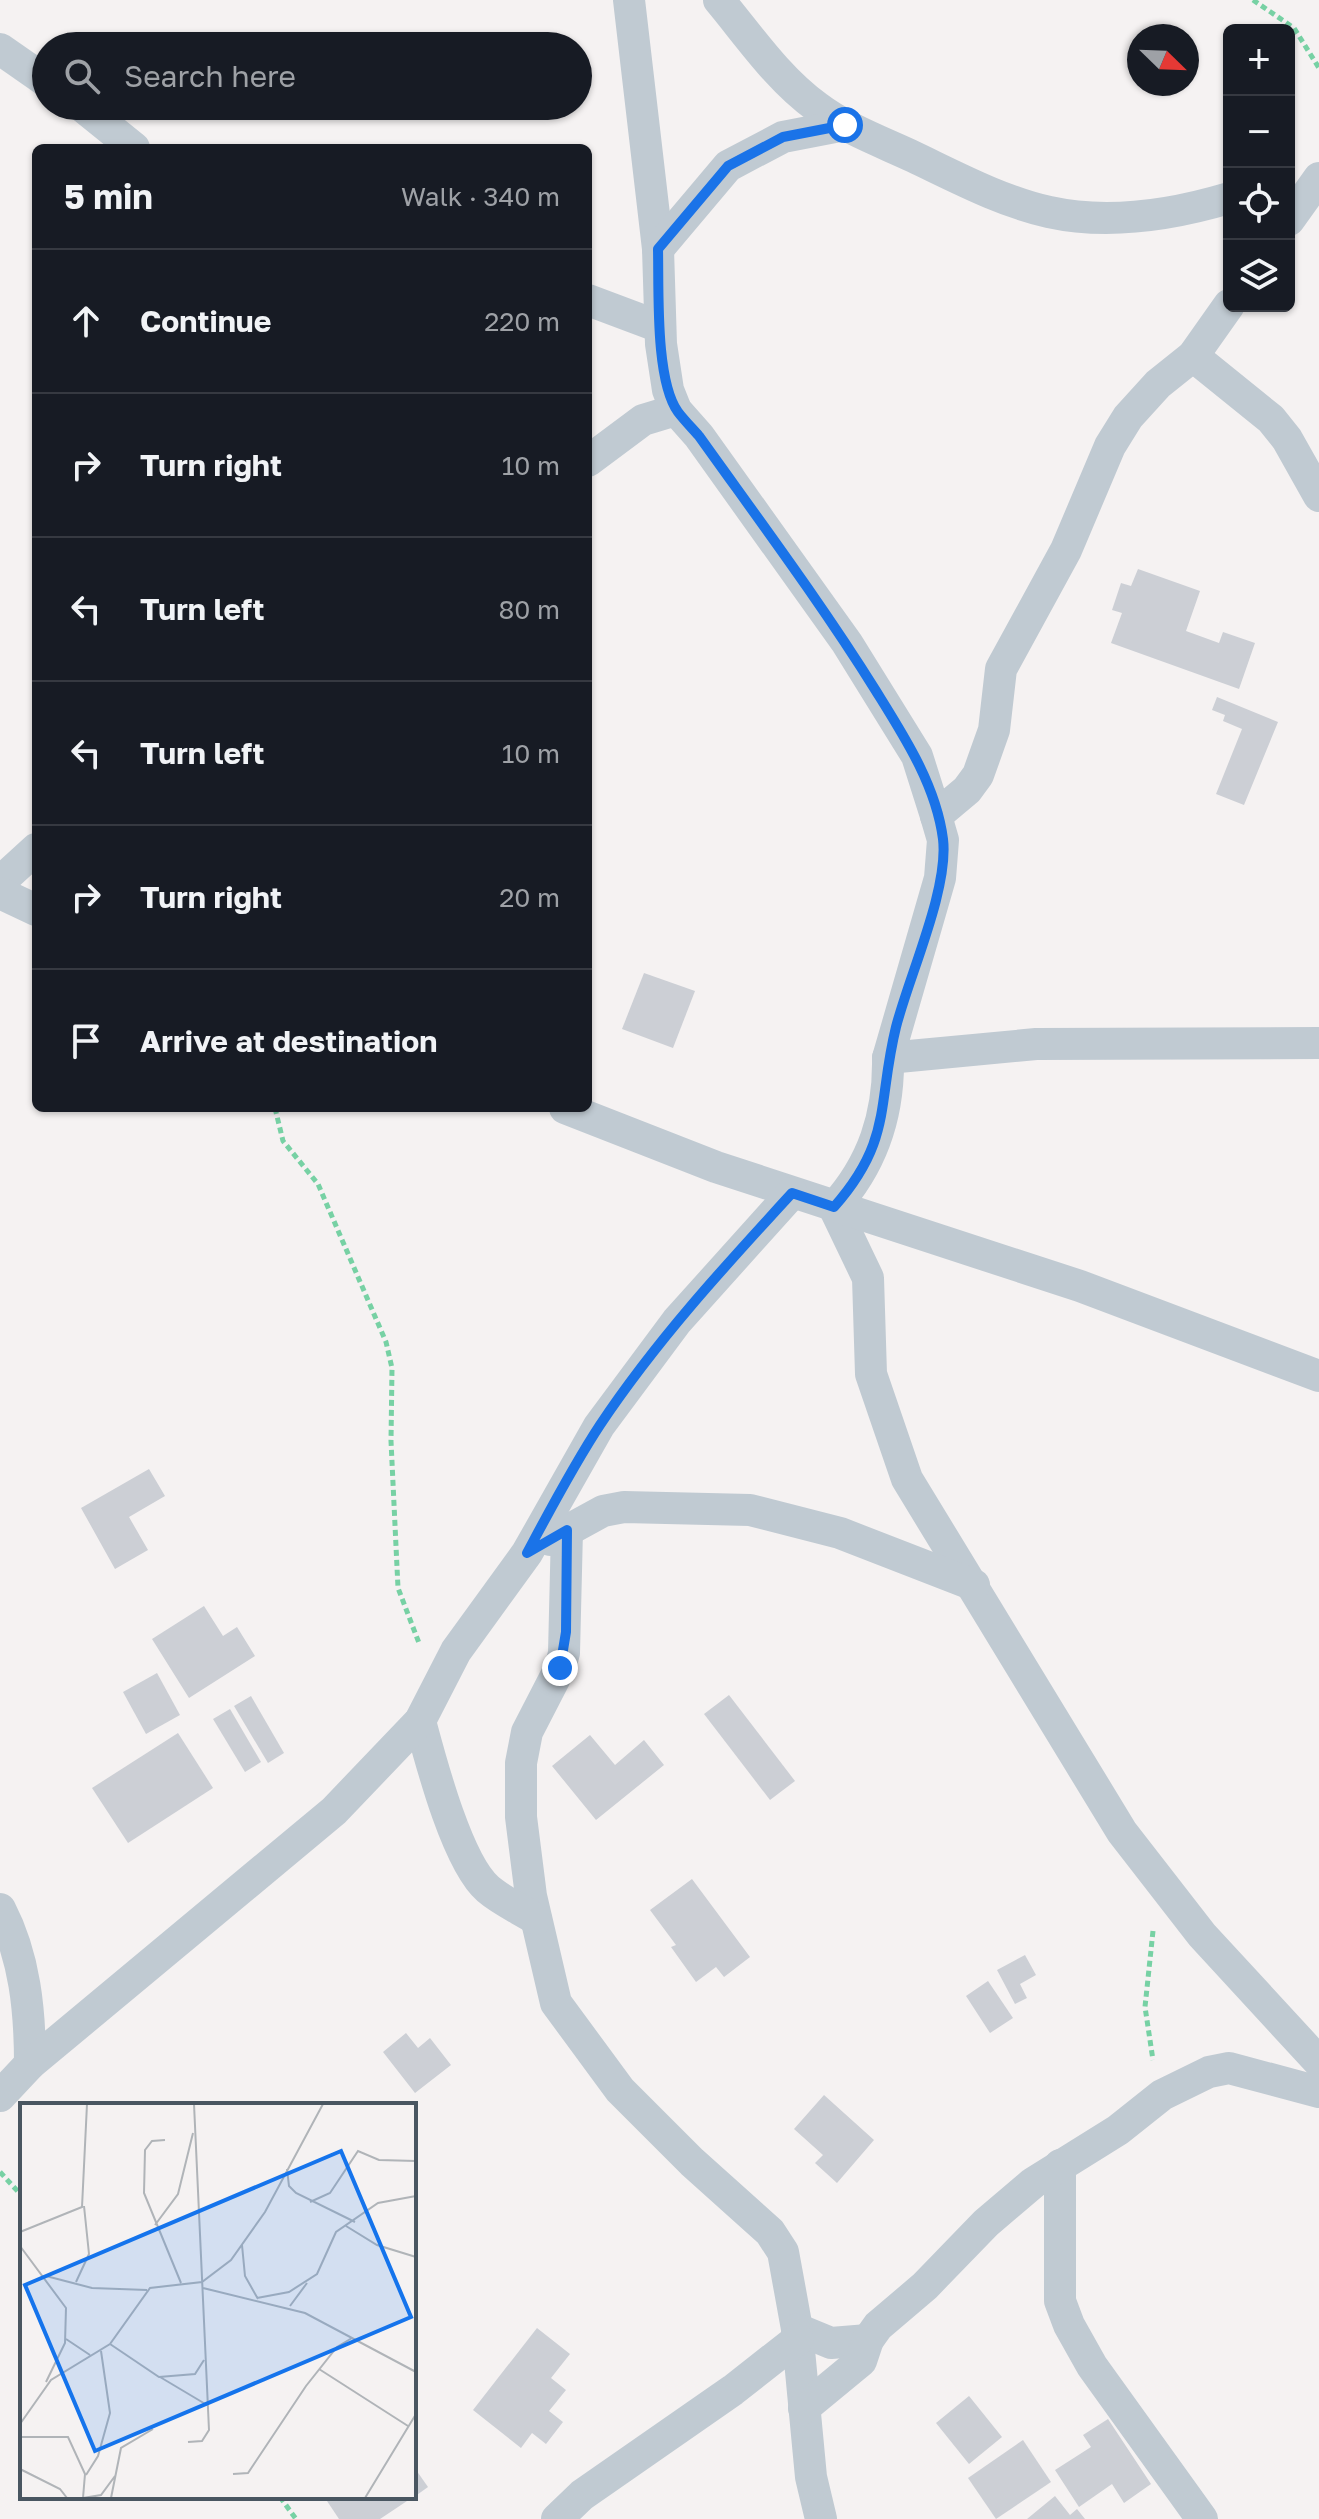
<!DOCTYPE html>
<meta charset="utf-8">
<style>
:root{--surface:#171b24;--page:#20242c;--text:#f1f3f6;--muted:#9ea1a6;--line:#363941}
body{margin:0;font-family:"Golos Text",sans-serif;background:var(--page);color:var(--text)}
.controls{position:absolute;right:24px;top:24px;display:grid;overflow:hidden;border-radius:12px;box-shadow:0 2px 6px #0004}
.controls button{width:72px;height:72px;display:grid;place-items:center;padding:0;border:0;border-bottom:2px solid var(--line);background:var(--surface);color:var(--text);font:40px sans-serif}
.compass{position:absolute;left:1127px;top:24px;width:72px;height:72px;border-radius:50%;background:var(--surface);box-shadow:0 2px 6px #0004;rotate:113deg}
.stop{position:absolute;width:24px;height:24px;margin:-18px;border:6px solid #1a73e8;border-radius:50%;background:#fff}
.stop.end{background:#1a73e8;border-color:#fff;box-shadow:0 2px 8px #0008}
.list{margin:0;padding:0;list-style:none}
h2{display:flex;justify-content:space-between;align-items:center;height:104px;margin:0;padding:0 32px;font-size:34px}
h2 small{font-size:26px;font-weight:400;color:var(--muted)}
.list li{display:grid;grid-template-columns:52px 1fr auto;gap:24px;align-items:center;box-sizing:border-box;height:144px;padding:0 32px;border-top:2px solid var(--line)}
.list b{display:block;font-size:30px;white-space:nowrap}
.list em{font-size:26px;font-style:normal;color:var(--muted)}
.icon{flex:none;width:44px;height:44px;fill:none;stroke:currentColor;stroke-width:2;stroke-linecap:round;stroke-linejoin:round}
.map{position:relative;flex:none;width:1319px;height:2519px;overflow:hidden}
.search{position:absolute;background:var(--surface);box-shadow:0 2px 6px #0004;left:32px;top:32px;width:560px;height:88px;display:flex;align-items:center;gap:20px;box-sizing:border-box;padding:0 28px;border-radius:44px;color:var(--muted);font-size:30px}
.panel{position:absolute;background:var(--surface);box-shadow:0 2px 6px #0004;left:32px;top:144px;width:560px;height:968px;border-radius:12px}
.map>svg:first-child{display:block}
.building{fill:#cccfd5}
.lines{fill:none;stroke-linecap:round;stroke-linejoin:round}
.path{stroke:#77d1a4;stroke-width:5;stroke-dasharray:6 4;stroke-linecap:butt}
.street{stroke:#c0cad2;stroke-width:32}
.route{stroke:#1a73e8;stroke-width:10}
.inset-road{fill:none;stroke:#b0b4b8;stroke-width:2}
.view{fill:#1574ec;fill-opacity:0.15;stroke:#1574ec;stroke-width:4}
.inset-edge{fill:none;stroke:#495661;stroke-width:4}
</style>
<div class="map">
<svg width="1319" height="2519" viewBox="0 0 1319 2519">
<rect width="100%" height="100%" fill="#f5f2f2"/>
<g class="building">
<path d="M1138,569L1200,591L1186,631L1219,643L1223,632L1255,643L1239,689L1111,643L1122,613L1112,610L1121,583L1131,586Z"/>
<path d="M1217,697L1278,722L1244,805L1216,794L1242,729L1223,721L1225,715L1212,710Z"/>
<path d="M644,973L695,991L673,1048L622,1029Z"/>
<path d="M149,1469L165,1496L129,1517L148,1550L115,1569L81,1508Z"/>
<path d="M204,1606L223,1636L237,1627L255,1656L189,1698L152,1639Z"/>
<path d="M157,1673L180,1715L146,1734L123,1692Z"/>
<path d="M729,1695L795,1781L770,1800L704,1714Z"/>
<path d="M251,1696L284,1753L268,1763L234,1706Z"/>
<path d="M230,1709L261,1762L245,1772L213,1719Z"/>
<path d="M178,1733L213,1788L128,1843L92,1788Z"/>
<path d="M590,1735L615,1765L644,1740L664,1765L596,1820L552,1766Z"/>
<path d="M692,1879L750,1957L724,1977L716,1967L696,1982L671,1947L676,1945L650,1910Z"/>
<path d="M1025,1955L1036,1975L1020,1984L1027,1998L1015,2004L997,1970Z"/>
<path d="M988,1981L1013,2018L990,2033L966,1996Z"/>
<path d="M406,2033L418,2048L430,2038L451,2065L415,2093L383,2052Z"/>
<path d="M824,2095L874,2140L837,2183L815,2163L823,2155L794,2129Z"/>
<path d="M537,2328L570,2354L551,2378L566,2390L549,2411L563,2422L546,2444L532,2433L521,2448L473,2410Z"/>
<path d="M969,2396L1002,2437L969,2464L936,2423Z"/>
<path d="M1108,2419L1151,2484L1124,2503L1112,2484L1079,2507L1055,2470L1091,2447L1083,2435Z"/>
<path d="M1023,2440L1051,2482L996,2519L968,2478Z"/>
<path d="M414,2467L428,2487L414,2497Z"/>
<path d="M1055,2496L1070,2515L1077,2509L1085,2519H1027Z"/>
<path d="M334,2497H413L380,2519H339L327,2501Z"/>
</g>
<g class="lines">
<g class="path">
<path d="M1253,0L1294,28L1319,68"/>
<path d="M275,1108L283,1141L318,1184L386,1342L392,1368L391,1441L398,1588L419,1643"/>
<path d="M1153,1931L1145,2007L1153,2060"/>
<path d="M0,2172L22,2196"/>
<path d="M280,2497L296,2519"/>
</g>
<g class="street">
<path d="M629,0L658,249L661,344L668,390L676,410L699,436L847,643L917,756L936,816L943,840L940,878L888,1058C889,1115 873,1164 834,1207L868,1278L871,1374L907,1479L1122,1832L1202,1935L1319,2062"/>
<path d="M719,0C749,36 778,79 817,107C846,129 882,142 914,157C956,177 1003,202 1049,212C1108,225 1172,215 1229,198"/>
<path d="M0,49L46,81"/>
<path d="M82,106L134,148"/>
<path d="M1289,220L1319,178"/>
<path d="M658,249L728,166L783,137L845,125"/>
<path d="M588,300L660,327"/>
<path d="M1193,356L1271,419L1287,439L1319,496"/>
<path d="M588,461L643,420L676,410"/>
<path d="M936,816L967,790L978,775L994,730L1001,669L1066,550L1110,446L1128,417L1158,384L1193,356L1229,305"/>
<path d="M0,882L36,849"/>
<path d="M0,893L36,910"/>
<path d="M888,1058L1036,1044L1319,1043"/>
<path d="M565,1108L716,1167L1080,1286L1319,1376"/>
<path d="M567,1530L564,1653L560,1668L527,1732L521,1763V1817L531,1896L556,2003L620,2090L692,2162L770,2232L783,2252L797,2329L811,2477L821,2519"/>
<path d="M550,1540L603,1511L624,1507L750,1510L840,1533L974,1585"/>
<path d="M420,1721C431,1762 457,1862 488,1889C502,1901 520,1909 536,1919"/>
<path d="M0,1909C25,1957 30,2011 30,2064"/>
<path d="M0,2096L30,2064L334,1811L420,1721L456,1651L527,1553L599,1426L677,1321L792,1193"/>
<path d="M1060,2165V2301L1069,2325L1092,2366L1202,2519"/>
<path d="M797,2329L831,2343L868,2340"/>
<path d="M804,2408L861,2361L868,2340L878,2326L925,2286L986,2223L1033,2183L1118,2130L1162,2095L1209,2072L1229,2068L1319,2092"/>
<path d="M557,2519L582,2495L733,2390L798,2339"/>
</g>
</g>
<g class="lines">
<path class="route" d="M560,1668L566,1632L567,1530L527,1553C550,1510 573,1466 600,1425C656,1341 724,1267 792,1193L834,1207C893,1140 877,1104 896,1027C909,976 949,889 943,839C936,785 904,736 876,691C821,603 759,520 699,436C692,428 684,420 678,412C655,380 659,290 658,249L728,166L783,137L845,125"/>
</g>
<g transform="translate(20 2103)">
<rect width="396" height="396" fill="#f5f2f2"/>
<path class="inset-road" d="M145,37L132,38L125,47L124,90L161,180M267,66L269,83L276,90L335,119M290,99L310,90L338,48L359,57L396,58M135,122L158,91L173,30M326,123L357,142L396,154M0,129L62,104L67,1M222,142L225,173L238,196M0,143L46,205L45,240L26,279M26,173L72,185L127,187M56,179L69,151L64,103M183,185L285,210L396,269M237,195L269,189L297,171L316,129L358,100L396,93M270,203L287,180M46,236L70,252M90,241L139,274L175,271L184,257M299,266L388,323M140,274L187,302M0,321L31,277L90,241L130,185L182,179L211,157L245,109L303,1M0,334H48L65,371L63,395L81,392L95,373M168,339L182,338L189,327L174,1M0,366L40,386L47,395M213,371L228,370L286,283L317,244L332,235M66,372L78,353L90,310L81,248M91,395L101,345L133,326M345,395L396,311"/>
<path class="view" d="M321,48L391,214L75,348L5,182Z"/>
<rect width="396" height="396" class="inset-edge"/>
</g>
</svg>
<div class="controls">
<button>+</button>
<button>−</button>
<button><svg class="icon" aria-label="locate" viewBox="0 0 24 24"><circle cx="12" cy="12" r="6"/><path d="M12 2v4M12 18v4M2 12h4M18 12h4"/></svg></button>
<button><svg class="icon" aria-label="layers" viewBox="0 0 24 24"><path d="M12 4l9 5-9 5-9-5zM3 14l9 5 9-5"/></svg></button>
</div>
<svg class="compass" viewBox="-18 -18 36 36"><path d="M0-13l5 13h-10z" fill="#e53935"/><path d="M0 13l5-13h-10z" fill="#9ea1a6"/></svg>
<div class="stop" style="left:845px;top:125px"></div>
<div class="stop end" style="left:560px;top:1668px"></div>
<div class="search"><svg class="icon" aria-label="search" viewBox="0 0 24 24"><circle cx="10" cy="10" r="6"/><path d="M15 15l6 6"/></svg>Search here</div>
<section class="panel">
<h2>5 min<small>Walk · 340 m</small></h2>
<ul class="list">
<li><svg class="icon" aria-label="ahead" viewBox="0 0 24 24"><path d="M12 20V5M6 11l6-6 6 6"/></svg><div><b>Continue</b></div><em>220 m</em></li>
<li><svg class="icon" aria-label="right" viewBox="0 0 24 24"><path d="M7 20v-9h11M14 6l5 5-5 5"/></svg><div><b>Turn right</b></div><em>10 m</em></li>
<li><svg class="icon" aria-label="left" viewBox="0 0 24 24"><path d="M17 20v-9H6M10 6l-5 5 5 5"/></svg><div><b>Turn left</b></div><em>80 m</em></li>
<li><svg class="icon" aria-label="left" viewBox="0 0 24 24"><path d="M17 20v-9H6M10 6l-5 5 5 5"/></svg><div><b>Turn left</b></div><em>10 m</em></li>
<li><svg class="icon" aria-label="right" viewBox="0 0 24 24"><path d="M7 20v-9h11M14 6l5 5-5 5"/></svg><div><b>Turn right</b></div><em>20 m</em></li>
<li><svg class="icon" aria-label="arrive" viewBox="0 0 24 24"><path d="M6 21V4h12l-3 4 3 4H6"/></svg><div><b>Arrive at destination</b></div></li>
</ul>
</section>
</div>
